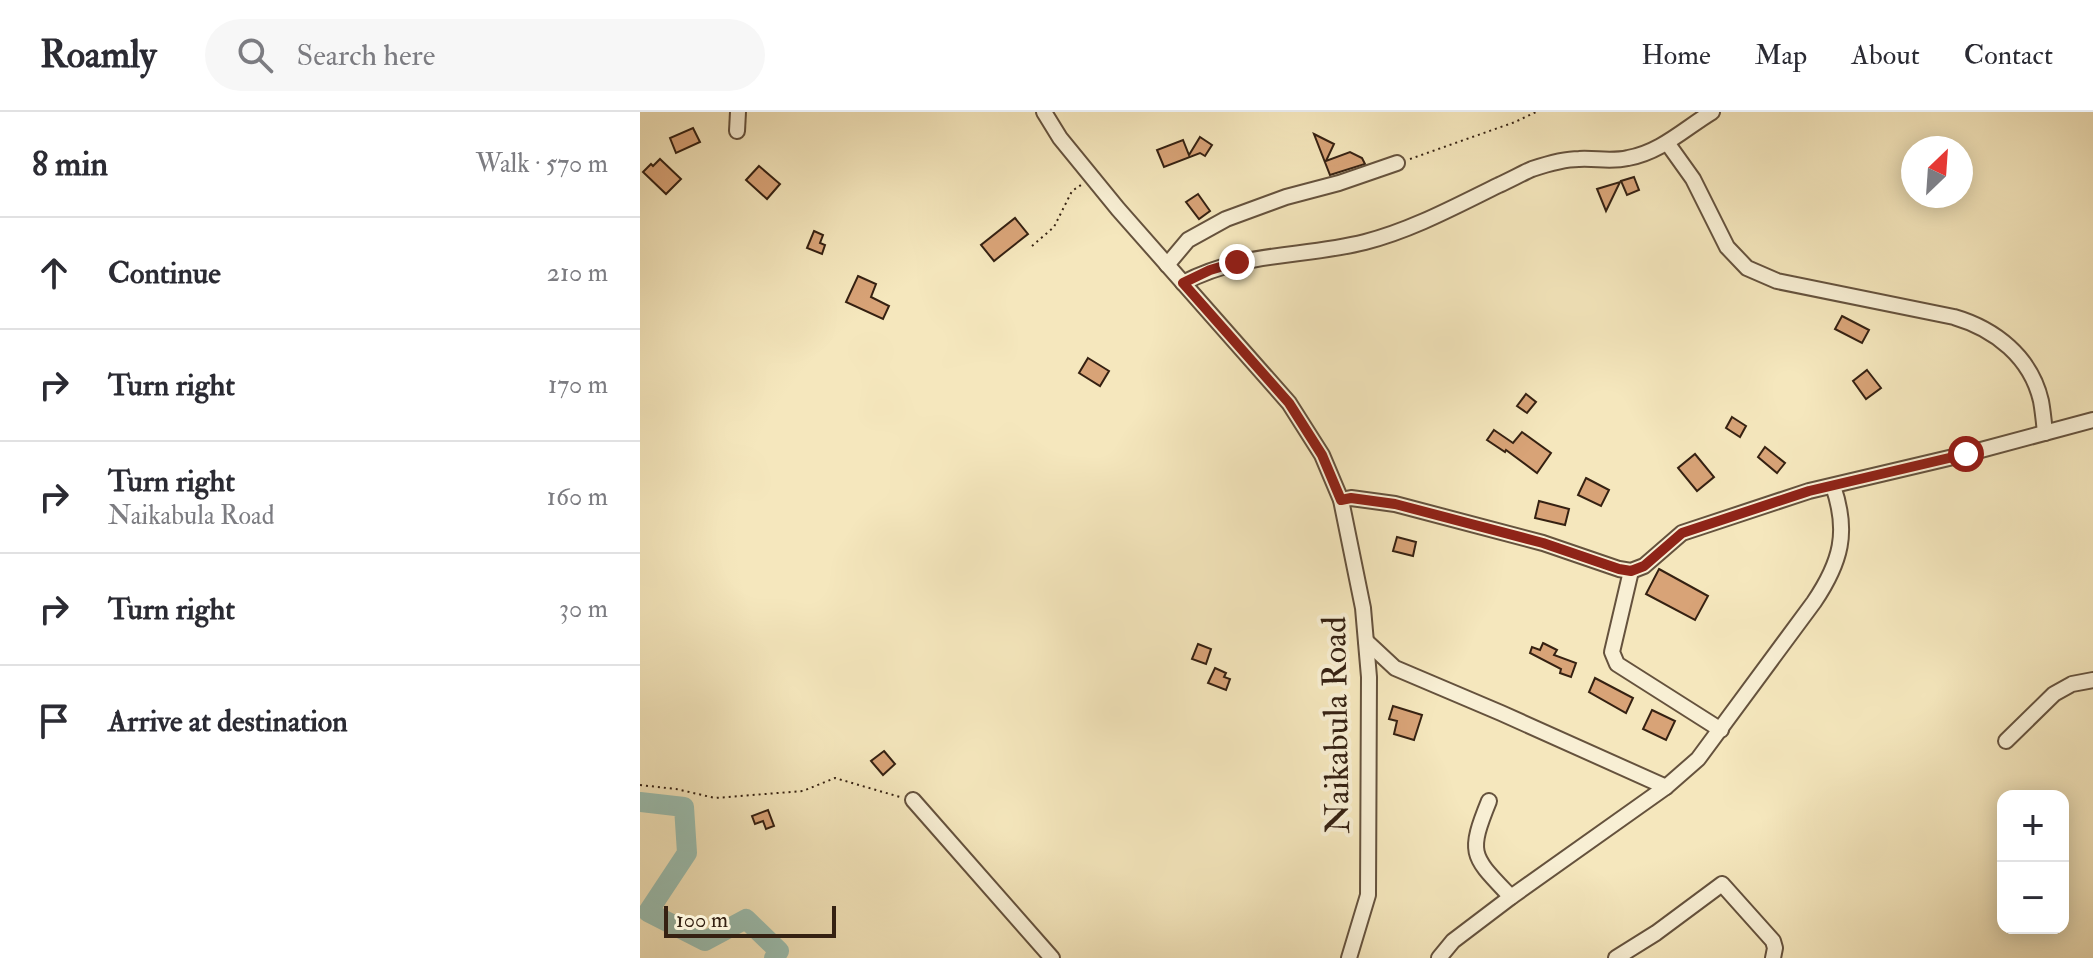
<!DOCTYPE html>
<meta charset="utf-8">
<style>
:root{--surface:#fff;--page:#f7f7f7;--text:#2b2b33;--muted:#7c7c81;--line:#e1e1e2}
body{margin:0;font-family:"IM FELL Double Pica",serif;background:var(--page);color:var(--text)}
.controls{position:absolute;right:24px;bottom:24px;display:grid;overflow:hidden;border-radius:16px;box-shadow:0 4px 20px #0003}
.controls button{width:72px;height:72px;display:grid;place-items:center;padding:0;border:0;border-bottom:2px solid var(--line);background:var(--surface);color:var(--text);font:40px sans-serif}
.compass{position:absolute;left:1261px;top:24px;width:72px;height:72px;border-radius:50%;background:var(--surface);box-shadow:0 4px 20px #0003;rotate:25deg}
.scale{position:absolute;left:24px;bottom:20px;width:172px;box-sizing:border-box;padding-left:8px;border:4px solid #352112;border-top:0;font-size:22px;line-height:28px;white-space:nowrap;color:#352112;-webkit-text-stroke:6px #f8efd4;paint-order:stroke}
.stop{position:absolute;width:24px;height:24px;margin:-18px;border:6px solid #8f2418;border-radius:50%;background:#fff}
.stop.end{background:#8f2418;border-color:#fff;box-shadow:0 2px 8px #0008}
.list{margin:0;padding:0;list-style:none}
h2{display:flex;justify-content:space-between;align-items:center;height:104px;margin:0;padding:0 32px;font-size:34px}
h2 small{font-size:26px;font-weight:400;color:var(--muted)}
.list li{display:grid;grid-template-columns:52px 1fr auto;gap:24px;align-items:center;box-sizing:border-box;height:112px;padding:0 32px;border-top:2px solid var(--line)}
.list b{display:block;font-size:30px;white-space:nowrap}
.list p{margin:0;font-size:26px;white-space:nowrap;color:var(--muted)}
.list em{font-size:26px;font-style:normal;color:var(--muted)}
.icon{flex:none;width:44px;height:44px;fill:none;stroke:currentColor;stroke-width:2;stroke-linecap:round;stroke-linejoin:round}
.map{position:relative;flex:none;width:1453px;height:846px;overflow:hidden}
header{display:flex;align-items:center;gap:48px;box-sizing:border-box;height:112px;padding:0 40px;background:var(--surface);border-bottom:2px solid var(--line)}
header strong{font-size:38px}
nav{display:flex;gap:44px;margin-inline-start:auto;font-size:28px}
.search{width:560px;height:72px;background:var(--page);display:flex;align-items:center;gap:20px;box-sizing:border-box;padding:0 28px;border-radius:44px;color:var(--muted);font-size:30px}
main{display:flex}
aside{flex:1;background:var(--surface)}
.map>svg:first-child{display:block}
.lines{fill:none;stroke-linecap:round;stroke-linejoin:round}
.river{stroke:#9cc0b2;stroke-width:20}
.building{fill:#d8a377;stroke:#352112;stroke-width:2}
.minor-casing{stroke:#65523d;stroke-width:18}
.path{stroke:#352112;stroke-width:2;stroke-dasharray:2 4;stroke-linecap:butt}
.minor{stroke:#f8efd4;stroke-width:14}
.route{stroke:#8f2418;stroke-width:10}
.labels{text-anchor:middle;stroke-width:8;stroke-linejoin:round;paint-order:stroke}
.street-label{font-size:34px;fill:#352112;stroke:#f8efd4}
</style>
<header>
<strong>Roamly</strong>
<div class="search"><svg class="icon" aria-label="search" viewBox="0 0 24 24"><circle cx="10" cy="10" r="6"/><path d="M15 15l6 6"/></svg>Search here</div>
<nav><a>Home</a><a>Map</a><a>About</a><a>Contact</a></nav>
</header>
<main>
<aside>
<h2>8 min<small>Walk · 570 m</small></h2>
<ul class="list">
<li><svg class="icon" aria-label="ahead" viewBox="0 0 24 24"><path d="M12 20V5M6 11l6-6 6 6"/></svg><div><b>Continue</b></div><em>210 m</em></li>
<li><svg class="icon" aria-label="right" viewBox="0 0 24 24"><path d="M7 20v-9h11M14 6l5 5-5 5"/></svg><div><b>Turn right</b></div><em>170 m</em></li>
<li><svg class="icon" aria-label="right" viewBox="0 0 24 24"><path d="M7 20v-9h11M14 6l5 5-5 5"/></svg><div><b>Turn right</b><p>Naikabula Road</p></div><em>160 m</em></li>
<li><svg class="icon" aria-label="right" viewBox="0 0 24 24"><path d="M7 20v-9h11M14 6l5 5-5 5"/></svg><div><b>Turn right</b></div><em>30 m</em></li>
<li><svg class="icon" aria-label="arrive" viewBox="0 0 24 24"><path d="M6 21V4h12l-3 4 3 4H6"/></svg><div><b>Arrive at destination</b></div></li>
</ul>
</aside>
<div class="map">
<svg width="1453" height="846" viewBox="0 0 1453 846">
<rect width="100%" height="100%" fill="#f5e7bd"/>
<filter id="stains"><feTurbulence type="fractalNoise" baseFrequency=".0025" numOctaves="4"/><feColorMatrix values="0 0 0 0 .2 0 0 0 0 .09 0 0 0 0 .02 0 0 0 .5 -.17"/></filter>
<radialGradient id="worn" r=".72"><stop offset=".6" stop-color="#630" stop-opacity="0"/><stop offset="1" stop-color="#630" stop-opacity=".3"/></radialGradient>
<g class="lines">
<path class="river" d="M0,690L44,695L47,741L8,800L65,829L106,807L139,839L134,846"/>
</g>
<g class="building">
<path d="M53,16L60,30L36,41L30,26Z"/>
<path d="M674,22L694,32L686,49L710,40L722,46L725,52L690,63Z"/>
<path d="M560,25L572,33L565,44L560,41L524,55L517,38L543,28L549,43Z"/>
<path d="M20,47L41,67L26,82L3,60L11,52L13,54Z"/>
<path d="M119,54L140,72L127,87L106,68Z"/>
<path d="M994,65L999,78L987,83L981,69Z"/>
<path d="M980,70L966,99L957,77Z"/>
<path d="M558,82L570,99L559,107L546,90Z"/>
<path d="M375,106L388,122L354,149L341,133Z"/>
<path d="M174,119L183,123L180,131L185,133L182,142L167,136Z"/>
<path d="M218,164L236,172L231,185L249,194L243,207L206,190Z"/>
<path d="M1202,204L1229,218L1222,231L1195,217Z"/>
<path d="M448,246L469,259L460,274L439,261Z"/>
<path d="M1227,258L1241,276L1226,287L1213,269Z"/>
<path d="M886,282L896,290L887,301L877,294Z"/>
<path d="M1092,305L1106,314L1100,325L1086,316Z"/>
<path d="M854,318L873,331L882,320L911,341L897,361L866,338L865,340L847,328Z"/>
<path d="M1125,335L1145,351L1137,361L1118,345Z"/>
<path d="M1055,342L1074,365L1057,379L1038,356Z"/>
<path d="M946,366L969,378L961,394L938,383Z"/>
<path d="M899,389L929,397L925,413L895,406Z"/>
<path d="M757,425L776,430L773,444L753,439Z"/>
<path d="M1019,457L1068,484L1055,508L1006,482Z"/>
<path d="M903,531L917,538L914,543L936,551L931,565L920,561L921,557L890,541L892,535L900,538Z"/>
<path d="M558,532L571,537L566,552L552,547Z"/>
<path d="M575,556L586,561L584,565L590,567L586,578L568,571Z"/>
<path d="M955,566L993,586L986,601L949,580Z"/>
<path d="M753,594L782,603L774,628L754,622L757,609L749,607Z"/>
<path d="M1012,598L1035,609L1026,628L1003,617Z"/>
<path d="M244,639L255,652L243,663L231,649Z"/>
<path d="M128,698L134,714L126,717L123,709L115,712L112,704Z"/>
</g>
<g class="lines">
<g class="minor-casing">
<g id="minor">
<path d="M404,0L420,26L478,97L649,291L682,343L701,388L723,496L729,565L728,783L709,846"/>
<path d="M97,19L98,0"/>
<path d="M1028,32L1053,67L1087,135L1107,156L1137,169L1314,205C1355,217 1391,245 1401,289C1403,300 1404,311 1405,321"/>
<path d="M527,153L548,128L586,107L646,85L699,71L757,51"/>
<path d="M543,171C604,139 661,146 725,130C772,118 816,94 859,73C870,68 881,62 892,57C907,52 923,47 939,47C956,46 971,50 988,46C1021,40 1044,17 1072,0"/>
<path d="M701,388L711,386L755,392L903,431L979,457L991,459L1004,454L1042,421L1169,379L1326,342L1453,308"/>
<path d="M991,459L972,540L977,552L1081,618"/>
<path d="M726,529L755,556L861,601L1026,675"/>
<path d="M1366,629L1414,582L1432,572L1453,568"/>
<path d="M273,688L412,846"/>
<path d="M849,689C827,743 832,744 871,785"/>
<path d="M799,846L813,829L871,785L1026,675L1058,647L1174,490C1201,450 1209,420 1193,374"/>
<path d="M976,846L1016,821L1082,772L1133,829L1135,836L1133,846"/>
</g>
</g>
<g class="path">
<path d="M770,47L875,10L896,0"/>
<path d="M392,134L414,115L432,79L441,73"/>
<path d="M0,673L36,677L75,686L163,679L195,666L260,685"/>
</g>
<use href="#minor" class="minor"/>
</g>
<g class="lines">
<path class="route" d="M597,150L570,158L543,171L649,291L682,343L701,388L711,386L755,392L903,431L979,457L991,459L1004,454L1042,421L1169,379L1326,342"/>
</g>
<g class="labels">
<g class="street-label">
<text transform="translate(695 613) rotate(-91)" y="12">Naikabula Road</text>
</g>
</g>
<rect width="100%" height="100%" filter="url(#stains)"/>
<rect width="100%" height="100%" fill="url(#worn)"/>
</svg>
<div class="controls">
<button>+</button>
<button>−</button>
</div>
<svg class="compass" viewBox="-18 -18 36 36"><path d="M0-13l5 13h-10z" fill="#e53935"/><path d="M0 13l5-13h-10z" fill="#7c7c81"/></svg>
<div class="scale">100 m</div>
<div class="stop" style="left:1326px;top:342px"></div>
<div class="stop end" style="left:597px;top:150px"></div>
</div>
</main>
